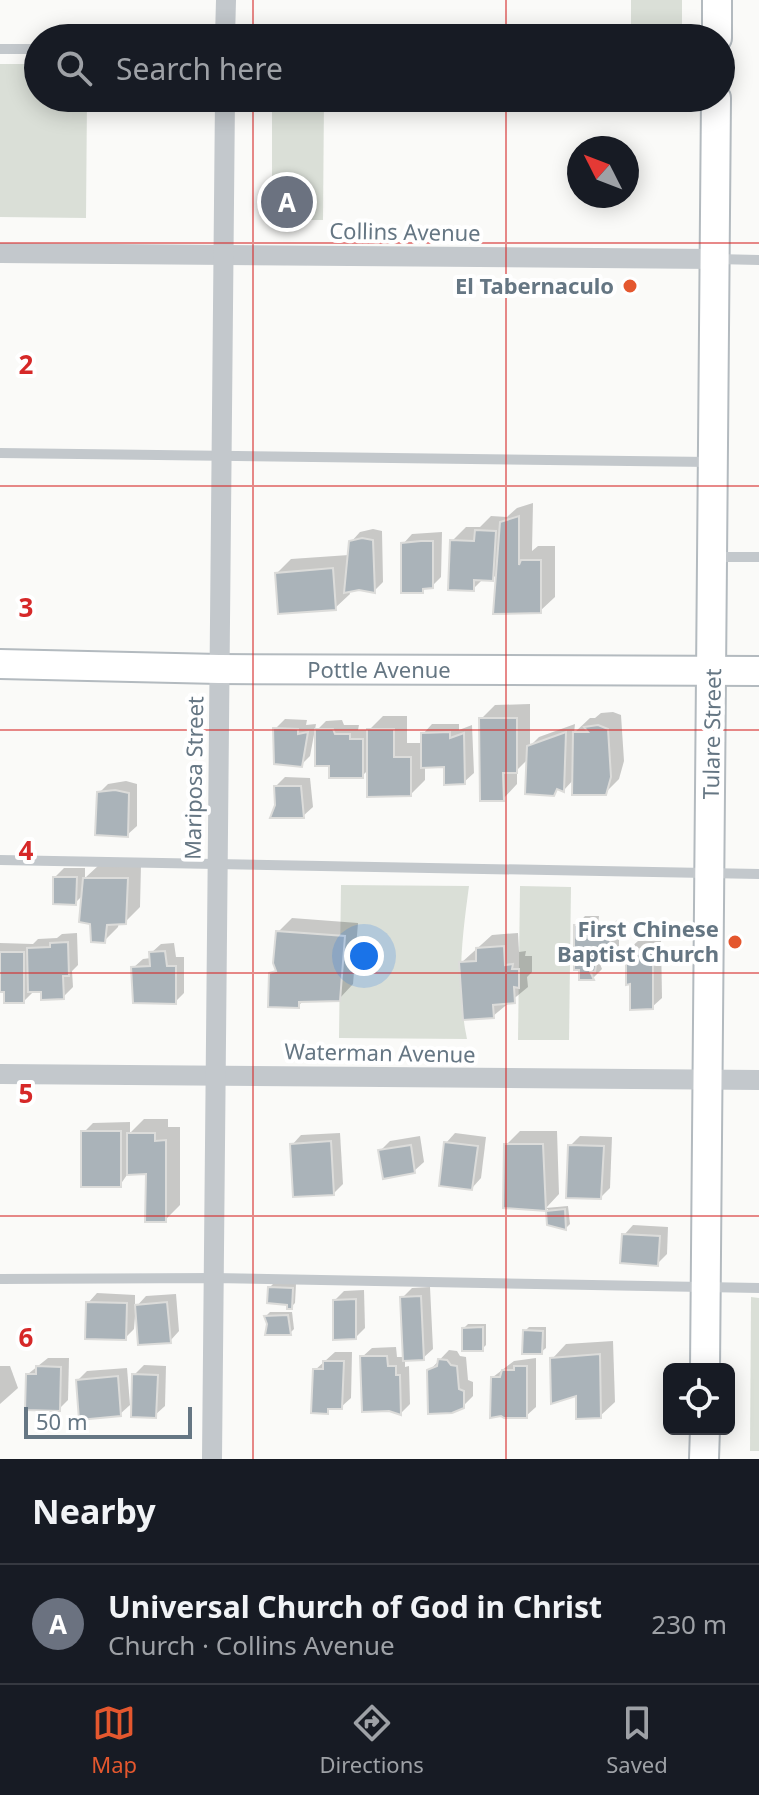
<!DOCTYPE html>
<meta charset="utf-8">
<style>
:root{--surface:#171b24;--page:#242831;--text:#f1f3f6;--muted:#9ea1a6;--line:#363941;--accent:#e4572e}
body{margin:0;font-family:"Noto Sans",sans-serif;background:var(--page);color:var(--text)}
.controls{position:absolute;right:24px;bottom:24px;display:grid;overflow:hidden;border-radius:12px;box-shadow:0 4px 20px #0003}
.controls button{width:72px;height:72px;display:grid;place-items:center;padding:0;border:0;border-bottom:2px solid var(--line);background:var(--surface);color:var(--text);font:40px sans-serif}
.compass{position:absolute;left:567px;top:136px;width:72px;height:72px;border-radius:50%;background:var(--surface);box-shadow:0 4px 20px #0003;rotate:312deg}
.scale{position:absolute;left:24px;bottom:20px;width:168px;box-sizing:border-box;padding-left:8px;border:4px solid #657683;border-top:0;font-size:22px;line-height:28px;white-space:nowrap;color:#657683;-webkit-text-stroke:6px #fff;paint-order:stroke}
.you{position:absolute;left:364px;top:956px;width:28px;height:28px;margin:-20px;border:6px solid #fff;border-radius:50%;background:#1a73e8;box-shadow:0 0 0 12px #1a73e833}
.badge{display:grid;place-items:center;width:52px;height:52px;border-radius:50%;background:var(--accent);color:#fff;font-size:26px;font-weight:700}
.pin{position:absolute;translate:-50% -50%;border:4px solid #fff;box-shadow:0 2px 8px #0006}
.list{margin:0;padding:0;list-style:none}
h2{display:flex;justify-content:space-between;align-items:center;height:104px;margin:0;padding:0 32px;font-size:34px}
h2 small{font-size:26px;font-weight:400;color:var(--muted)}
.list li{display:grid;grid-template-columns:52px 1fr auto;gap:24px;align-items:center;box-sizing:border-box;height:120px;padding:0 32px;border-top:2px solid var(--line)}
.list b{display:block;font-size:30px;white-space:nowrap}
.list p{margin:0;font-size:26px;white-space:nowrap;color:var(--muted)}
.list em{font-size:26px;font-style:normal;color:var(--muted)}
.icon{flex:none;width:44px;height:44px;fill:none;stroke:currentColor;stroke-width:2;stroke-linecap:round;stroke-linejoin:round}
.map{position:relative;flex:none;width:759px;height:1459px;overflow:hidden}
.search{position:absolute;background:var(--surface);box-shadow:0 4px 20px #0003;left:24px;right:24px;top:24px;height:88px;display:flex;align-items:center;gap:20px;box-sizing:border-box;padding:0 28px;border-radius:44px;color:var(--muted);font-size:30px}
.sheet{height:224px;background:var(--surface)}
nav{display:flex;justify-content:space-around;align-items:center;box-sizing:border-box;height:112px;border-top:2px solid var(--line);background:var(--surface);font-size:22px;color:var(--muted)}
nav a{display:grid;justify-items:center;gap:4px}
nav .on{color:var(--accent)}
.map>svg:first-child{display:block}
.green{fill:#dadfd7}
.shadow{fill:#0003}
.building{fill:#aab3b9;stroke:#dcdcda;stroke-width:2}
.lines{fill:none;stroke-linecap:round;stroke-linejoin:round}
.secondary-casing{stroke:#b3babf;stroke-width:32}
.lane{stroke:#c3c8cc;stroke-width:10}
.street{stroke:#c3c8cc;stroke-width:20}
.secondary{stroke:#fff;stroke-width:28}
.grid{fill:none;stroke:#d62828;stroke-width:2;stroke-opacity:0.55}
.poi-dot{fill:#e4572e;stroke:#fff;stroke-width:3}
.labels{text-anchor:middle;stroke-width:8;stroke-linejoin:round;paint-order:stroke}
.street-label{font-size:22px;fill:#657683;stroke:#fff}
.poi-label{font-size:22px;font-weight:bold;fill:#657683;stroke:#fff;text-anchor:end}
.grid-label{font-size:26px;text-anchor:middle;font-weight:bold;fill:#d62828;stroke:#fff;stroke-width:8;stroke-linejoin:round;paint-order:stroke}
</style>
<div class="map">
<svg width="759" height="1459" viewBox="0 0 759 1459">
<rect width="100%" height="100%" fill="#fafaf8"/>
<g class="green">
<rect x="631" y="0" width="51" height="38"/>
<path d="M0,64H38V98H87L86,218L0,217Z"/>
<path d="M272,98H324L323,220H272Z"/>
<path d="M341,885L469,886C462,938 456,987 467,1039L339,1038Z"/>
<path d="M520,886L571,887L569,1040H518Z"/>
<path d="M751,1297L759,1298V1451H750Z"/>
</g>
<g class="shadow">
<path d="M533,503L532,551L538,546H555V597L540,611L498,573L492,579H483L473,589L452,541L466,527H480L491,516L507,517L517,508Z"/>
<path d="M373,529L382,531L383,582L374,591L359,588L349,590L350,594L335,608L277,573L291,559L349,555L351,542L360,532Z"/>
<path d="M442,532L441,577L432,586H427L422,591L403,544L412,534Z"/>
<path d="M530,704V746L539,737L575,724L574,733L590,718H595L601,713L613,712L621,715L624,761L619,779L605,793L574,779L564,790L559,788L553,794L529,758L517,770V784L503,799L481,719L495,705Z"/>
<path d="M383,716H407V743H423V734L432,724H459V730L472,725L474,773L464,782L446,765L425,766V780L411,794L369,769L362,776L331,764L315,732L326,721L342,720L344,725H359L358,730H369Z"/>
<path d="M285,719L307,720L306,725L316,724L310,756L301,765L275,729Z"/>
<path d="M285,777L310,778L313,807L303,816L277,805L276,786Z"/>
<path d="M126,781L137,784V826L127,835L99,793L108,784Z"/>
<path d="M141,864L140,907L125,922H119L118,927L104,941L92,922L83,895L76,902L55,877L64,868H85V878L99,865Z"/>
<path d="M585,916H599L598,925H610L619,919V948L610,958L604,957L600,964L602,969L593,978H581L576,926Z"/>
<path d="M292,918L358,923L353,984L339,999L304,1000L298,1006L271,974L277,969L278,932Z"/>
<path d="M77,933L78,965L72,971L73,987L63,997L43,990L33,992L24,1001L6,990H0V943L33,944L38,939L57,938L62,934Z"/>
<path d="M518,933L519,952L526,951L525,956H532V972L527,977L528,987L493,1016L461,963L492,935Z"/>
<path d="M661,940L662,998L652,1007L632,981L628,950L638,941Z"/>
<path d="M174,943L176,957H184V993L175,1002L133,968L143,959L151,958V953L161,944Z"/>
<path d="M144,1119H168V1127H180V1205L165,1220L148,1172H129L120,1185L84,1132L93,1123L130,1122V1133Z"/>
<path d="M520,1131H557L559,1194L546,1208L568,1206L570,1224L566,1228L549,1224L548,1209L505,1206L506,1145Z"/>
<path d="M340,1133L343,1184L334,1193L292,1145L301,1135Z"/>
<path d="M455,1133L486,1137L481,1178L472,1188L446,1143Z"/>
<path d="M420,1136L424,1162L414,1171L380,1151L390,1141Z"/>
<path d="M580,1136L612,1137L610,1188L601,1197L570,1146Z"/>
<path d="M633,1225L668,1227L667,1254L657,1264L624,1235Z"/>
<path d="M274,1283L296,1284L295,1303L291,1307L290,1303L270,1287Z"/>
<path d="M430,1287L433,1349L423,1358L405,1359V1367L409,1366L410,1404L401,1413L362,1357L372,1348L396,1347L397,1357H405L402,1298L412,1288Z"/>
<path d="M364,1290L365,1328L356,1337L335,1300L344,1291Z"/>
<path d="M97,1293L135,1295V1308L146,1296L176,1294L179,1331L170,1341L135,1316L134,1329L125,1338L88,1303Z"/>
<path d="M270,1312H292L294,1329L290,1333L266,1316Z"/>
<path d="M468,1324H486V1345L482,1349L464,1328Z"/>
<path d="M529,1327H546V1348L541,1352L525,1331Z"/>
<path d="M613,1341L615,1402L600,1416L578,1393L552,1359L566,1344Z"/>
<path d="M449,1350L457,1351L460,1356L466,1357L468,1380L473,1382V1396L463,1406L429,1371Z"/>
<path d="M335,1352H352L351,1398L341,1407H332L327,1412L315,1370Z"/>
<path d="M48,1358H69L68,1400L59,1409L28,1374Z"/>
<path d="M536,1358V1407L526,1416L493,1377L514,1361Z"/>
<path d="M144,1365L166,1366L165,1406L155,1415L134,1375Z"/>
<path d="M0,1366H10L18,1388L0,1404Z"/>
<path d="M127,1368L130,1405L120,1414L78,1380L87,1371Z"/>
</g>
<g class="building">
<path d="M519,516V565L521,560H541V613L493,614L500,522Z"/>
<path d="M475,530L496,531L493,581L474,580V591L448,590L450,540L474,541Z"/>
<path d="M362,538L373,540L375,593L359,590L344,593L349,541Z"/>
<path d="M421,541H433V588L423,589V593H401V543Z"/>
<path d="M333,568L336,610L278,614L275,573Z"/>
<path d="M479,718H517V773H503L504,801H480Z"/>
<path d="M598,725L608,729L611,777L606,795H572L573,732H588L584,727Z"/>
<path d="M273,728L298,729V734L308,732L302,767L274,764Z"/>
<path d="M315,729H333L335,734H350V739H363V778H329V766H315Z"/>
<path d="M367,729H394V757H411V796L367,797Z"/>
<path d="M450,732V738L464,733L465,784L444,785V767L421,768V733Z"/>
<path d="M566,732L564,792L557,789L554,796L525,794L527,746Z"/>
<path d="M274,786H301L304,818H270L275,805Z"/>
<path d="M115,790L129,793L128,837L95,835L97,792Z"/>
<path d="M53,877H77L76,905L53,904Z"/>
<path d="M83,878H128L126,924L107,925L105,943L91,942L90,924L79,922Z"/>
<path d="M574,925H590V934H604V928H610L611,960L597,958L595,972L590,971L594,980H579V970H574Z"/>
<path d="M276,931L345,936L340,1001L299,1002V1008L268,1007L269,973L276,971L273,963Z"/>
<path d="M68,942L69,976H63L64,999L41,1000V992H28L27,948L50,947V943Z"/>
<path d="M504,946L505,965L513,964L512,969H519V988L514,987L515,1003L493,1005L494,1018L463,1020L459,962L476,961V948Z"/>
<path d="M626,949H653V1009L630,1010V984L626,985Z"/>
<path d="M165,951L167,966H176V1004L133,1003L131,967L150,966L149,952Z"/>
<path d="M0,952H24V1003H4V992H0Z"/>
<rect x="81" y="1131" width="40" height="56"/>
<path d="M127,1133H155V1141L166,1140V1222H145L146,1174L127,1175Z"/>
<path d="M331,1141L334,1195L293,1197L290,1144Z"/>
<path d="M444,1142L478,1146L472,1190L439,1186Z"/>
<path d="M504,1144H543L546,1211L503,1208Z"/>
<path d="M411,1145L415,1173L383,1179L378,1150Z"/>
<path d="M568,1145L604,1146L601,1199L566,1198Z"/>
<path d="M565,1209L566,1230L547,1225L546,1211Z"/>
<path d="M622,1234L660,1236L658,1266L620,1263Z"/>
<path d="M268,1287L293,1288L292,1309H287V1305L267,1303Z"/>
<path d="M421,1296L424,1360L403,1361L400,1297Z"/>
<path d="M356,1299V1339L333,1340V1300Z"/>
<path d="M86,1302L127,1303L126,1340L85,1339Z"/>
<path d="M167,1302L171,1343L138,1345L135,1305Z"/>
<path d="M288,1315L291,1335H265L267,1324L264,1316Z"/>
<path d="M483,1327V1351H462V1328Z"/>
<path d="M523,1330L543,1331L542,1354H522Z"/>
<path d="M600,1354L601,1418L576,1419V1396L551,1404L550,1358Z"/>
<path d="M360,1356H387L388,1366H396V1375H400L401,1415L389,1411L362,1412Z"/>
<path d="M438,1359L447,1360L451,1365L457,1366L459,1389L464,1391V1408L452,1413L428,1414L427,1370L437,1366Z"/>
<path d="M323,1361H344L342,1409H328V1414L311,1413L313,1369H323Z"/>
<path d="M36,1366L61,1367L60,1411L25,1410L26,1374H36Z"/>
<path d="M514,1366H527V1418H504L501,1416L490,1418L491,1377H500L502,1370H514Z"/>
<path d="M132,1374L158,1375L156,1418L131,1417Z"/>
<path d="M118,1376L121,1416L79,1420L76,1380Z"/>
</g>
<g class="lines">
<g class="secondary-casing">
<g id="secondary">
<path d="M717,38V0"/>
<path d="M0,664L219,669L759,671"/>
<path d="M705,1369L716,98"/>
<path d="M704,1459L705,1429"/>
</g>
</g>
<g class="lane">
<path d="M0,49H38"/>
<path d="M716,259L759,260"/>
<path d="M0,453L710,462"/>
<path d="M715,557H759"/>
<path d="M0,860L759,874"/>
<path d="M0,1279L214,1278L759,1288"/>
</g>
<g class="street">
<path d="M225,38L226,0"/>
<path d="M0,253L714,259"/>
<path d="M0,1074L759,1080"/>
<path d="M212,1459L225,98"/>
</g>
<use href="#secondary" class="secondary"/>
</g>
<path class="grid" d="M253,0V38M506,0V38M253,98V1459M506,98V1459M0,243H759M0,486H759M0,730H759M0,973H759M0,1216H759"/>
<g class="poi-dot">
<circle cx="630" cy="286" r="8"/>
<circle cx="735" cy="942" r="8"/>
</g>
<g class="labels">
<g class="street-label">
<text transform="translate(405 232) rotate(1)" y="8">Collins Avenue</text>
<text x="379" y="678">Pottle Avenue</text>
<text transform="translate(712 734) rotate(-89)" y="8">Tulare Street</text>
<text transform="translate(194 778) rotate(-89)" y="8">Mariposa Street</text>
<text transform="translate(380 1053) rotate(1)" y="8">Waterman Avenue</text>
</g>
<g class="poi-label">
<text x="614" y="294">El Tabernaculo</text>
<text x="719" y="937">First Chinese<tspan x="719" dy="25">Baptist Church</tspan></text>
</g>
</g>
<g class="grid-label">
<text x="26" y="374">2</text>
<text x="26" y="617">3</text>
<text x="26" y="860">4</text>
<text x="26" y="1103">5</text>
<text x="26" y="1347">6</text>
</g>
</svg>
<div class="controls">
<button><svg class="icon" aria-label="locate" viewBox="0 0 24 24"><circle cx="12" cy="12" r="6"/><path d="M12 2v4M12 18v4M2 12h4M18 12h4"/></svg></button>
</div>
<svg class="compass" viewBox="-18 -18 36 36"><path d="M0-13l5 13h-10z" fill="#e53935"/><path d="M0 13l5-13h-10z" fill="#9ea1a6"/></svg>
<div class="scale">50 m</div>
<div class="you"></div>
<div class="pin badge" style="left:287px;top:202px;background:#6b7280">A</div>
<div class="search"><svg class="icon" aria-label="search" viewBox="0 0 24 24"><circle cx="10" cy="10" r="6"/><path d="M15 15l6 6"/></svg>Search here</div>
</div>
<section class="sheet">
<h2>Nearby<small></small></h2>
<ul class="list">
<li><span class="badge" style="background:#6b7280">A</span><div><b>Universal Church of God in Christ</b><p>Church · Collins Avenue</p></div><em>230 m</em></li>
</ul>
</section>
<nav>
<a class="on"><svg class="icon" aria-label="map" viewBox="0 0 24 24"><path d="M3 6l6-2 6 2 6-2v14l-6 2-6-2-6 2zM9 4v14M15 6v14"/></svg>Map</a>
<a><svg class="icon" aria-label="directions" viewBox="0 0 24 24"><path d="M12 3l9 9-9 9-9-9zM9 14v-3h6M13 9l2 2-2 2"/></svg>Directions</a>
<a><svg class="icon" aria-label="saved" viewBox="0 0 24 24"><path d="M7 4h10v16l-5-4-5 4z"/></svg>Saved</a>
</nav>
